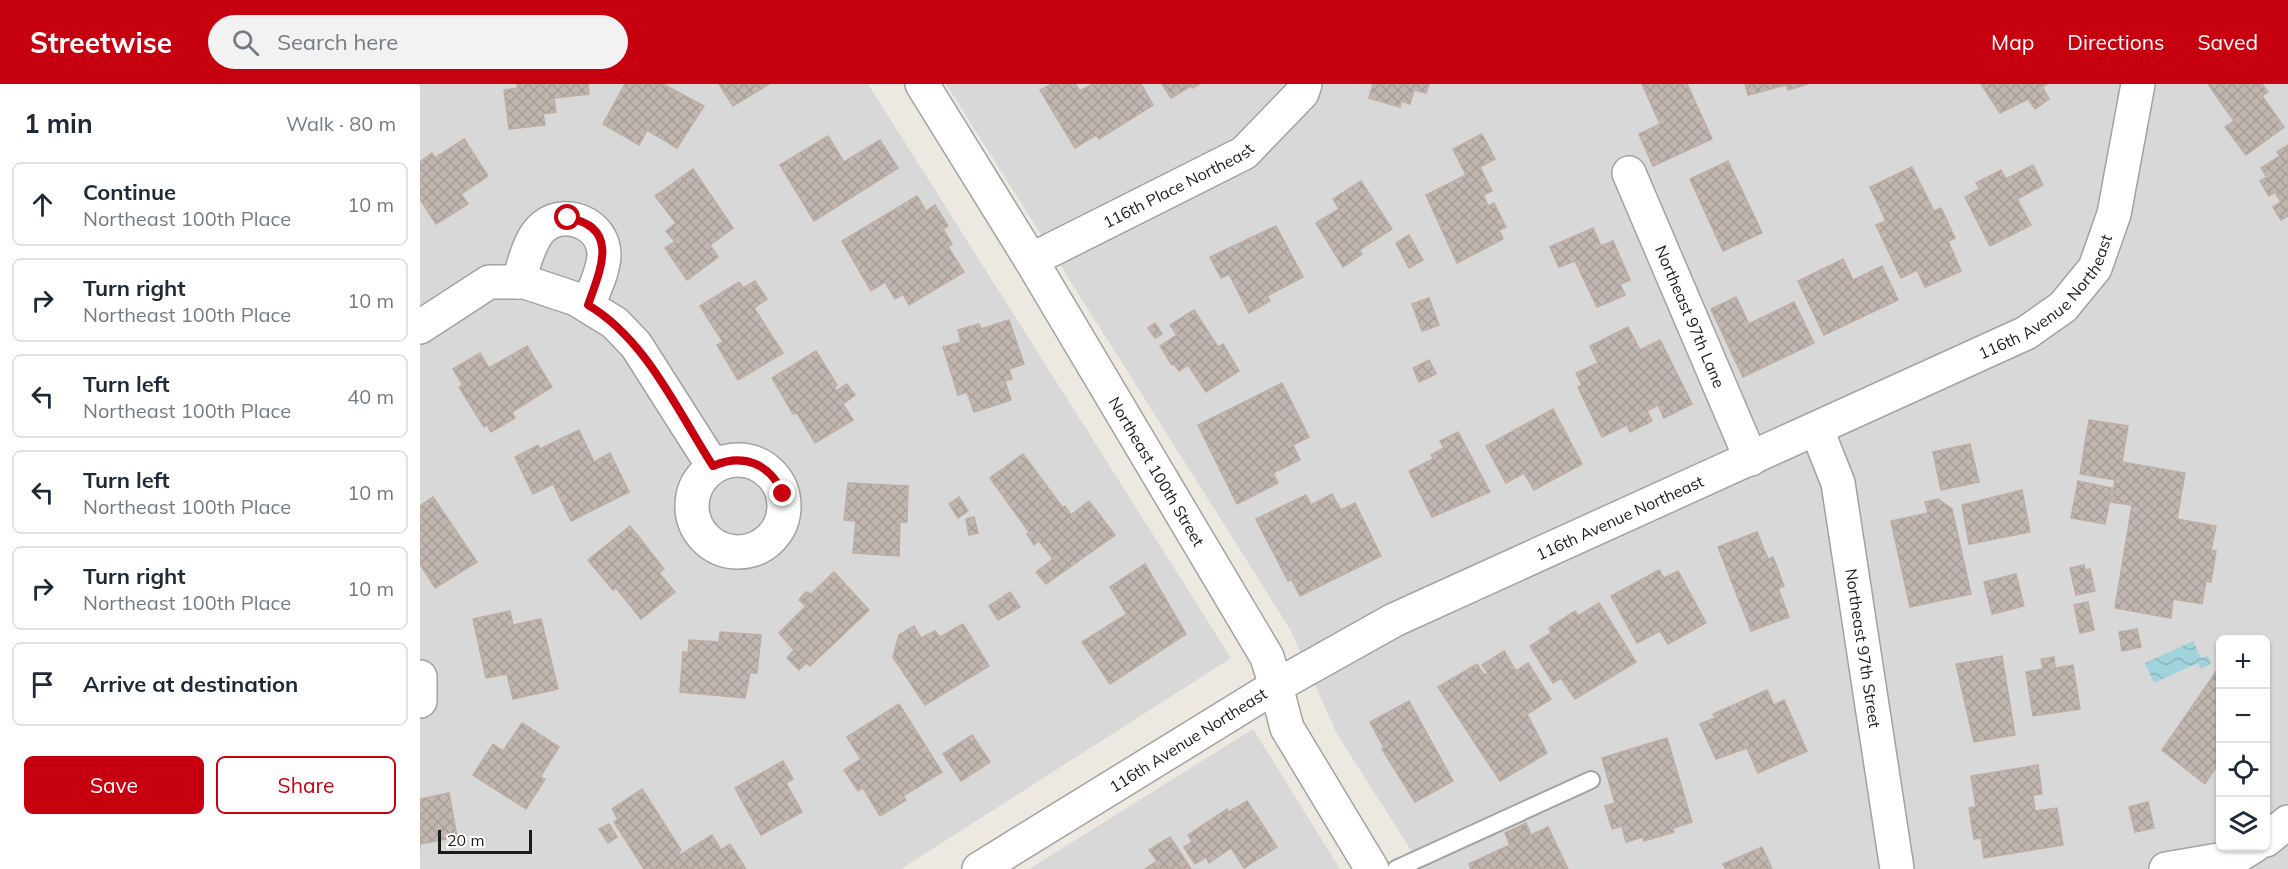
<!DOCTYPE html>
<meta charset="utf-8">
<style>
:root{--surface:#fff;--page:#f2f2f3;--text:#1f2937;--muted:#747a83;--line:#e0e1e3;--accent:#c6000f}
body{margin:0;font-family:Mulish,sans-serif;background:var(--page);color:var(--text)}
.controls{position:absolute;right:18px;bottom:18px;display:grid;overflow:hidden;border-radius:9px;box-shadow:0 2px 4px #0004}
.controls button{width:54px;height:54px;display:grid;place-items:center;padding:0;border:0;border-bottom:2px solid var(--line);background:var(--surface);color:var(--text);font:30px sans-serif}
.scale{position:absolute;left:18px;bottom:15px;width:94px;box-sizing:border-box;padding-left:6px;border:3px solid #1b1b1b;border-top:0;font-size:16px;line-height:21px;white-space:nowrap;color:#1b1b1b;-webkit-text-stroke:4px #fff;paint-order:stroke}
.stop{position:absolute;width:18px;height:18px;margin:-14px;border:4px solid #c6000f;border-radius:50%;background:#fff}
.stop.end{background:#c6000f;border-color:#fff;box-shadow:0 2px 6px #0008}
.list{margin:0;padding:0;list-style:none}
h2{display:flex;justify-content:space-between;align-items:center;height:78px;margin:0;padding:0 24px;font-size:26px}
h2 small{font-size:20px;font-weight:400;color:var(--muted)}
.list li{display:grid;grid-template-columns:39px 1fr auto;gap:18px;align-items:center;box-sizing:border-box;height:84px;margin:0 12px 12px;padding:0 12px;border:2px solid var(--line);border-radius:9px}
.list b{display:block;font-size:22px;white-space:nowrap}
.list p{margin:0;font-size:20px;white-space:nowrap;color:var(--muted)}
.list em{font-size:20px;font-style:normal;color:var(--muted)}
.actions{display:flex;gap:12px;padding:18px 24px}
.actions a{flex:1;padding:14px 0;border:2px solid var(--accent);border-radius:9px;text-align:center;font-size:21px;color:var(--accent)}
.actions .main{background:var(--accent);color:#fff}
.icon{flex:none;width:33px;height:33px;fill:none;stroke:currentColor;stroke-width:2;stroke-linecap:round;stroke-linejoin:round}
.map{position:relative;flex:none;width:1868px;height:785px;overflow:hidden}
header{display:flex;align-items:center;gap:36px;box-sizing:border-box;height:84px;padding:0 30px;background:var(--accent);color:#fff}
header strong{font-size:28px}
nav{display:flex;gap:33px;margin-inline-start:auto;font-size:21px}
.search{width:420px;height:54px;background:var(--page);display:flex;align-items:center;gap:15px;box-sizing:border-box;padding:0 21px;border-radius:33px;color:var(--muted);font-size:22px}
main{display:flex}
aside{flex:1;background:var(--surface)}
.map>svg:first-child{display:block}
.residential{fill:#d9d8d8;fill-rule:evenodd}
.water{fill:url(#water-waves)}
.building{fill:url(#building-cross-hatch);stroke:#beada3;stroke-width:1.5}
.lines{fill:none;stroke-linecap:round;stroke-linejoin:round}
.service-casing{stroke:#a2a2a2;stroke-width:20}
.minor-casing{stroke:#a2a2a2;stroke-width:36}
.tertiary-casing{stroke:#a2a2a2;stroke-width:36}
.service{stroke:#fff;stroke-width:16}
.minor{stroke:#fff;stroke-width:33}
.tertiary{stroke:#fff;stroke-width:33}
.route{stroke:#c6000f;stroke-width:8}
.labels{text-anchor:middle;stroke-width:5;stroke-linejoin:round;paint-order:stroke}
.street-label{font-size:16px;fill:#1b1b1b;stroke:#fff}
</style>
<header>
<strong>Streetwise</strong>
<div class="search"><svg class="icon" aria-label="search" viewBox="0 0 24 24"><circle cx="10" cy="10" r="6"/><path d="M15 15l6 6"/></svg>Search here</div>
<nav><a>Map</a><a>Directions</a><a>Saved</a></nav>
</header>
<main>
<aside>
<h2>1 min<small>Walk · 80 m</small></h2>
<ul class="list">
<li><svg class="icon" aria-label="ahead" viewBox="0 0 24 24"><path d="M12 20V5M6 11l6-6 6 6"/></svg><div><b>Continue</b><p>Northeast 100th Place</p></div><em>10 m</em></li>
<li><svg class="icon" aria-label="right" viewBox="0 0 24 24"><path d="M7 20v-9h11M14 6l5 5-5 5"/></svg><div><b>Turn right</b><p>Northeast 100th Place</p></div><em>10 m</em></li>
<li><svg class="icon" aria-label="left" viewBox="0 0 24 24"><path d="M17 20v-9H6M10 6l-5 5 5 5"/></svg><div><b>Turn left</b><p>Northeast 100th Place</p></div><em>40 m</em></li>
<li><svg class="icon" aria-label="left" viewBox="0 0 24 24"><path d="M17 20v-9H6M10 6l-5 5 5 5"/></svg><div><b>Turn left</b><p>Northeast 100th Place</p></div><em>10 m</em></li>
<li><svg class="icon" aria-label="right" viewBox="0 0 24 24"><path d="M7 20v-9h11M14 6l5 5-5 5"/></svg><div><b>Turn right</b><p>Northeast 100th Place</p></div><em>10 m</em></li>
<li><svg class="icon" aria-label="arrive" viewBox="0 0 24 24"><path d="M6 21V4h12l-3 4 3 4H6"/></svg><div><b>Arrive at destination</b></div></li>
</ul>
<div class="actions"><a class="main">Save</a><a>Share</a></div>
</aside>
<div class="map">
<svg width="1868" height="785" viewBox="0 0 1868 785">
<defs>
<pattern id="water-waves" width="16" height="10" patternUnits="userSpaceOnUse" patternTransform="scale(1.5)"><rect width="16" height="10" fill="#a0d3dc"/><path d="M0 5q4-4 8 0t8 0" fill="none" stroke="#89b5bc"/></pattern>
<pattern id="building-cross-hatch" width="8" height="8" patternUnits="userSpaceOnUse" patternTransform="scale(1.5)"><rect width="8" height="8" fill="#c1b7b0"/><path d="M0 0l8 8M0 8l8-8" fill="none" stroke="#a59d97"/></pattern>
</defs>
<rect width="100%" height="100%" fill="#ede8e0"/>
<g class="residential">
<path d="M0,0H448L811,574L481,785H0Z"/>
<path d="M526,0H1868V785H1003L917,650L870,545ZM1800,556H1846V762H1800Z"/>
<path d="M833,645L920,785H609Z"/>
</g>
<path class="water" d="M1773,557L1781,574L1788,572L1791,580L1781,585L1778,579L1734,599L1725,579Z"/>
<g class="building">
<path d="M97,0H168L169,10L134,14L136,28L123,30L125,41L89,45L84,6L98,4Z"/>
<path d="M205,0H243L284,22L257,64L227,46L219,61L183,40Z"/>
<path d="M299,0H349L313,22Z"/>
<path d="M632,0H655L660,7L673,0H721L733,21L679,55L676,51L655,64L620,6Z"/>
<path d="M742,0H779L773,4L771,2L751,14Z"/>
<path d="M953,0H1009L1006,9L994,6L990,20L981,17L980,23L949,14Z"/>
<path d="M1222,0H1267L1292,55L1233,82L1219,50L1240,40Z"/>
<path d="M1325,0H1388L1368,6L1366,1L1328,11Z"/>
<path d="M1561,0H1627L1622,3L1629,15L1615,25L1608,15L1580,29Z"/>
<path d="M1788,0H1842L1848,8L1842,12L1864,43L1826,71L1805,43L1814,37Z"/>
<path d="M1062,50L1075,75L1060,83L1072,107L1063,111L1068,122L1074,119L1086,143L1079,146L1083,155L1037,179L1006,111L1046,91L1033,65Z"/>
<path d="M408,52L424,78L460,56L478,84L394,137L360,81Z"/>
<path d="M44,55L68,92L41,110L48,120L16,140L0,115V78L12,69L15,74Z"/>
<path d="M1868,61V132L1861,136L1853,123L1861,118L1855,108L1849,112L1840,97L1847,93L1841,84L1860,72L1857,68Z"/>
<path d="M1308,77L1342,149L1303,167L1270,95Z"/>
<path d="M1613,81L1623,101L1597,115L1611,141L1570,162L1545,113L1560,105L1556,99L1581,86L1586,95Z"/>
<path d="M1492,83L1514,127L1521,124L1535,154L1528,157L1541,187L1505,203L1497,186L1481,194L1456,141L1466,137L1450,103Z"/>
<path d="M273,85L313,144L290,161L298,173L267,196L245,164L255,158L246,147L256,139L235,112Z"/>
<path d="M941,97L972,145L939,166L942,170L923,183L896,139L919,125L913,115Z"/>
<path d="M497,112L506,127L515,121L528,142L523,145L532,160L528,163L544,188L489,221L483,210L475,215L465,198L451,207L422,157Z"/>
<path d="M856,142L883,193L847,212L850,217L829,229L809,190L801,194L790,173Z"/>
<path d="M1173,144L1181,162L1193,157L1210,196L1200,200L1205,211L1177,223L1155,177L1139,183L1130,163Z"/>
<path d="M989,151L1003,176L989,184L976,159Z"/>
<path d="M1423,175L1433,196L1462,182L1478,216L1404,251L1378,197Z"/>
<path d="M335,197L347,215L334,224L363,269L318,296L297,261L303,258L280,222L319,198L323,204Z"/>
<path d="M1316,213L1329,240L1374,218L1394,259L1323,293L1291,225Z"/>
<path d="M1009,214L1019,241L1002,247L992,220Z"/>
<path d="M774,226L798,263L803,260L819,287L786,308L768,281L759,287L754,280L752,281L740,262L757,251L750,241Z"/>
<path d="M589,236L604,280L589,285L592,295L585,297L591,316L554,328L547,308L538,311L523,263L541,258L538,246L559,240L561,245Z"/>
<path d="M735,239L742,250L735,254L728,244Z"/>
<path d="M1208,243L1220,266L1240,256L1272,320L1244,334L1238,321L1227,327L1232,337L1210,348L1207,341L1182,353L1158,303L1162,301L1156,289L1178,279L1170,262Z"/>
<path d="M107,262L132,303L92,328L95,334L71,348L67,341L64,343L39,303L43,301L33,285L60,269L69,284Z"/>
<path d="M396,267L417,301L414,304L416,307L427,300L435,311L423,320L433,336L395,359L377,329L373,330L352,294Z"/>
<path d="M1009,276L1016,290L999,298L993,284Z"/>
<path d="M862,299L889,353L873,361L880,376L853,389L858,399L817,420L778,341Z"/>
<path d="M1133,325L1162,380L1114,406L1104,389L1086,399L1066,362Z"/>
<path d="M1669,336L1708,342L1702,378L1765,389L1757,435L1796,442L1791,466L1796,467L1791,498L1786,497L1782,520L1753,515L1751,534L1695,524L1712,421L1691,418L1695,396L1660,390Z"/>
<path d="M159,346L174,378L190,369L209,408L151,437L133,400L113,410L95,373L118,361L120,365Z"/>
<path d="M1038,348L1070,408L1012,433L989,387L1013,375L1011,371L1024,364L1020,357Z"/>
<path d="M1550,360L1559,398L1521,406L1513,368Z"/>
<path d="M603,370L643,424L645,422L651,431L669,417L695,451L626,500L616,488L633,475L619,457L614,461L607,450L609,448L570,394Z"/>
<path d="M1658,397L1692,404L1685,440L1651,434Z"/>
<path d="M428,399L488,402L487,438H480L479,472L433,469L436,437L424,436Z"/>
<path d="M1602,406L1610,448L1549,460L1542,421Z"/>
<path d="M912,410L921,426L935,419L961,472L880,512L872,496L868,497L836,435L886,411L891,421Z"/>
<path d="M13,413L57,478L15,504L0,480V422Z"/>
<path d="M539,413L548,427L538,434L529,420Z"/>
<path d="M1518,415L1532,425L1551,510L1490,523L1471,437L1508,429L1505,418Z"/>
<path d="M554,433L558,449L549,451L546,435Z"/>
<path d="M210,442L244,485L239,489L255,508L221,535L196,504L193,506L168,476Z"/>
<path d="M1337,448L1348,475L1353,473L1364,502L1358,504L1369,533L1331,547L1298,463Z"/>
<path d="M725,480L766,550L690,600L662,558L707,530L690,503Z"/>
<path d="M1664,481L1665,486L1670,485L1675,507L1656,511L1650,484Z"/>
<path d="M1239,486L1244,494L1258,487L1286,539L1248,560L1240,547L1217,559L1191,512Z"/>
<path d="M414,488L449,526L390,582L386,579L379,586L367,574L374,566L359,549L386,522L379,516L386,508L391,510Z"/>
<path d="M1596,490L1604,522L1572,530L1564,498Z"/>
<path d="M590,508L600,523L578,536L569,522Z"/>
<path d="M1668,518L1674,546L1660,549L1654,521Z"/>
<path d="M1179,519L1216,578L1155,615L1141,594L1133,599L1110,562L1131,549L1129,544L1155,527L1158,532Z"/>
<path d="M90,527L93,541L121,535L138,605L93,615L87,590L66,594L53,535Z"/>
<path d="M543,540L569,582L505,621L473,573L479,551L494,542L501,554L515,547L520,553Z"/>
<path d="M1717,545L1721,563L1702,567L1699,548Z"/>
<path d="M300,548L341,551L337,589H330L325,614L260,608L263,568L268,569L269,556L299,558Z"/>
<path d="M1084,567L1096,587L1108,579L1131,615L1107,630L1127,669L1080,697L1018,603L1057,580L1064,591L1068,589L1062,581Z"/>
<path d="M1582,572L1595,651L1554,658L1536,580Z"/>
<path d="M1634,573L1635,584L1653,581L1660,625L1613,632L1606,588L1623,585L1621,575Z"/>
<path d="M1800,582V677L1785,700L1742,666Z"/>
<path d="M1347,606L1354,621L1364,616L1387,667L1338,689L1327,664L1296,675L1280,640L1295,634L1293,630Z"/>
<path d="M989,617L1033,697L995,718L962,665L964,664L950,638Z"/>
<path d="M479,620L522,688L483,712L486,716L460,732L443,704L438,707L424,686L441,675L427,653Z"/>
<path d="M102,639L139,663L120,693L125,695L106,725L53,691L73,660L83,667Z"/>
<path d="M552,651L570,678L541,697L523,670Z"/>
<path d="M1247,654L1272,738L1253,744L1254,748L1224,757L1223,753L1206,758L1202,742L1192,745L1185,722L1195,719L1182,674Z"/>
<path d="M363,677L373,695L366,699L382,728L341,751L315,704Z"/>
<path d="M1618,681L1622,710L1613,711L1615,727L1637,724L1643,761L1564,774L1561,754L1554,755L1549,724L1556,723L1551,692Z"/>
<path d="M222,705L261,766L258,768L260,771L292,751L301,766L310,760L326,785H224L194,738L198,735L192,725Z"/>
<path d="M29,709L37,753L0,760V765V715Z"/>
<path d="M827,717L857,763L824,784L811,764L789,779L786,773L775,780L764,763L772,758L768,751L807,725L809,728Z"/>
<path d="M1728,718L1734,744L1715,748L1709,723Z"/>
<path d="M1106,739L1111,751L1128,743L1148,785H1051L1049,780L1090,761L1085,749Z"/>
<path d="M189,740L197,753L188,759L179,745Z"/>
<path d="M750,753L771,785H725L737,777L729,766Z"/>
<path d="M1342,763L1352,785H1306L1303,780Z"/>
</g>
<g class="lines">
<g class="service-casing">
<path id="service" d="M976,785L1171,696"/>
</g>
<g class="minor-casing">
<g id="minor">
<path id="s1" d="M502,0L611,176L847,573L856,602L559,785"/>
<path id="s2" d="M1209,89L1331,375"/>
<path id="s3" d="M611,176L824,69L882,9L885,0"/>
<path d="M98,198C104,182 108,159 120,146C142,122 185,139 184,172C183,188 174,206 168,221"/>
<path d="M0,243L69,198H105L156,215L195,239L216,261L293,382"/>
<path id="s4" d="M1397,346L1418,399L1477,785"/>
<circle cx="318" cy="422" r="46"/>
<path d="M0,593V617"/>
<path d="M1846,756L1868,738"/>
<path d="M1746,785L1816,773L1834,762"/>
</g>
</g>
<g class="tertiary-casing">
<g id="tertiary">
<path id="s5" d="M952,785L867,644L856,602L974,536L1606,249L1643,223L1675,184L1694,130L1718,0"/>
</g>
</g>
<use href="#service" class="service"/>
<use href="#minor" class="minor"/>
<use href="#tertiary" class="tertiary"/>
</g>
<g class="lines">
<path class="route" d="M148,134C201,143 180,187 168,221C226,255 258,328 293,382C323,369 350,379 363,410"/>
</g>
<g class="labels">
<g class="street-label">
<text dy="6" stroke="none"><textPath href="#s3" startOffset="165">116th Place Northeast</textPath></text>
<text dy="6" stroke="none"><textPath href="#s5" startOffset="1077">116th Avenue Northeast</textPath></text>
<text dy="6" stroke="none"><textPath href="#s2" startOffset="156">Northeast 97th Lane</textPath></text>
<text dy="6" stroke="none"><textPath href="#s1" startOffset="453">Northeast 100th Street</textPath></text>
<text dy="6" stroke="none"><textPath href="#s5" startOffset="591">116th Avenue Northeast</textPath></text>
<text dy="6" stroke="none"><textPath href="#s4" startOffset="224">Northeast 97th Street</textPath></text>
<text transform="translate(768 656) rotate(-32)" y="6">116th Avenue Northeast</text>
</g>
</g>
</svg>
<div class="controls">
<button>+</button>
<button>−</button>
<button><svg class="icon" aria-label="locate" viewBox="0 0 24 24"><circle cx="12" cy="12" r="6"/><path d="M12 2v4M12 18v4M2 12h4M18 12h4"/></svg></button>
<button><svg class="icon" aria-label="layers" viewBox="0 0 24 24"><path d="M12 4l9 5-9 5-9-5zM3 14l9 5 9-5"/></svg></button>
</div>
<div class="scale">20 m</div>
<div class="stop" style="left:148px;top:134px"></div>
<div class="stop end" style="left:363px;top:410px"></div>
</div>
</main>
